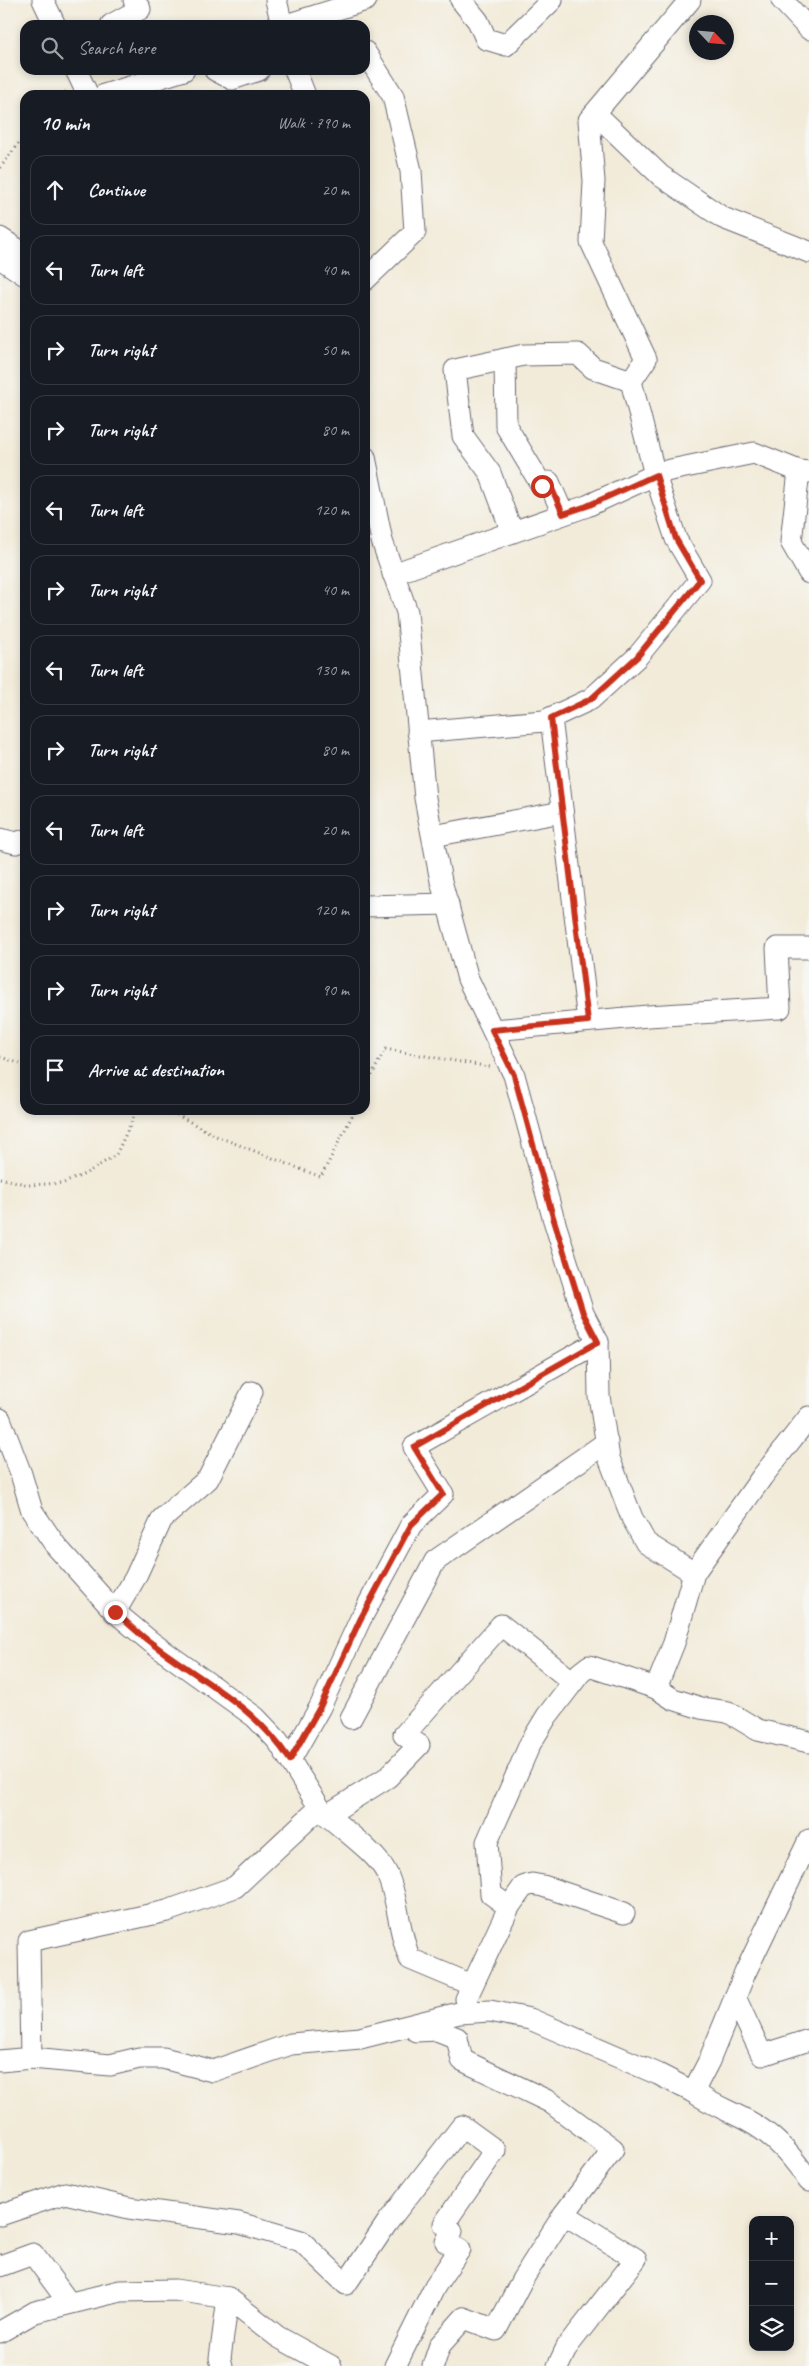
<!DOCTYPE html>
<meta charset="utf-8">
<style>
:root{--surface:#171b24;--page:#242831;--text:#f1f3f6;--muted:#9ea1a6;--line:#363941}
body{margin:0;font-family:Caveat,sans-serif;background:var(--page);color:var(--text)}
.controls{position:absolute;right:15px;bottom:15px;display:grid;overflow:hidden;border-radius:10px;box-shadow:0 2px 8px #0003}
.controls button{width:45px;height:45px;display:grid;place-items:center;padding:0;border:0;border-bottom:1px solid var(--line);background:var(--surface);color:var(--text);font:25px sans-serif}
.compass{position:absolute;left:689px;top:15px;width:45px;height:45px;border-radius:50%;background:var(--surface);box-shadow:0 2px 8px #0003;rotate:116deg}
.stop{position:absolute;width:15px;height:15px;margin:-11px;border:4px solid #c8321e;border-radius:50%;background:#fff}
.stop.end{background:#c8321e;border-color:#fff;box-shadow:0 1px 5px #0008}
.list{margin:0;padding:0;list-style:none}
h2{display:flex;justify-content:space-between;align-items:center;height:65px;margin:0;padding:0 20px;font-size:21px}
h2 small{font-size:16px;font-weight:400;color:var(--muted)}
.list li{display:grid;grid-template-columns:32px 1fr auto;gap:15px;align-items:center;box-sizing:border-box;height:70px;margin:0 10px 10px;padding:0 10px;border:1px solid var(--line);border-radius:15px}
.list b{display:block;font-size:19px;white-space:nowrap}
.list em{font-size:16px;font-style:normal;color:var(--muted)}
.icon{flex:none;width:28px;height:28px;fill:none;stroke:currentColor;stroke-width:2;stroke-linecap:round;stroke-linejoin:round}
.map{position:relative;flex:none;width:809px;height:2366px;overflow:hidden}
.search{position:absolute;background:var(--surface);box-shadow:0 2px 8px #0003;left:20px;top:20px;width:350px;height:55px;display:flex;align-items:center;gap:12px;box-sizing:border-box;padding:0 18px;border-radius:15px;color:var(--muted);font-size:19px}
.panel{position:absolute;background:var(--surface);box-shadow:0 2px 8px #0003;left:20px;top:90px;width:350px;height:1025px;border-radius:15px}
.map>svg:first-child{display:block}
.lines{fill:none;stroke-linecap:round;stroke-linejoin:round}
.minor-casing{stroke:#6b6872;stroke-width:23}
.path{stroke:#6b6872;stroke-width:3;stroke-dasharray:1 4;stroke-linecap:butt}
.minor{stroke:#fff;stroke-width:21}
.route{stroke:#c8321e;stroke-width:6}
</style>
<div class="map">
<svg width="809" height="2366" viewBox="0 0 809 2366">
<rect width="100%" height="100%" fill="#f6f6f2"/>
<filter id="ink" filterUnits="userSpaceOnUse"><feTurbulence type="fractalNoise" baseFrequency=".02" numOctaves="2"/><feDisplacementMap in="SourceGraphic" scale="10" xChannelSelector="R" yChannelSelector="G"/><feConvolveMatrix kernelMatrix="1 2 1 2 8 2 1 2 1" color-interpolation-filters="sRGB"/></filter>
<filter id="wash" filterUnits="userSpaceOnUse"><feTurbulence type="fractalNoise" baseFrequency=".0096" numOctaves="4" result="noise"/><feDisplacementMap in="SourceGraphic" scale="20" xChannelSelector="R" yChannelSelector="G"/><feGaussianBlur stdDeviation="1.12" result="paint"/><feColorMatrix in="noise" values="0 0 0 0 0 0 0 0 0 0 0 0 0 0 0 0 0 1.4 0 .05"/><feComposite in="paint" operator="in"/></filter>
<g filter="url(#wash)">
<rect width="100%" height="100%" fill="#f2ebd9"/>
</g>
<g filter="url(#ink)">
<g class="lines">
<g class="minor-casing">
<g id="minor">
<path d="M43,0L55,25"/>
<path d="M276,0L282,25"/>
<path d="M461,0L478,21L486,39L506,45L552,0"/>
<path d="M782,0L809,29"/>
<path d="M111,25L140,9L134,0"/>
<path d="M286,25L366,0"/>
<path d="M365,52L393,96L411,171L415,232L365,280"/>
<path d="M76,70L88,95"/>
<path d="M215,70L232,79L259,70"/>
<path d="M295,70L305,95"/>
<path d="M104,95L184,70"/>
<path d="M595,113L661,176L723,218L809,252"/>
<path d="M0,238L25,254"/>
<path d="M0,258L25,275"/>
<path d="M505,359L506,426L542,486L549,482L563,514"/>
<path d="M631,381L646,359L591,242L594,181L589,120L690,0"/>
<path d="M365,457L382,541L407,612L425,798L441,881L468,979L514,1075L553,1217L583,1313L598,1342L599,1396L609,1458L632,1518L646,1543L694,1573"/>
<path d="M799,471L791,542L809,573"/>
<path d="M393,574L587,506L661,472L754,453L799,471L809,472"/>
<path d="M551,718L588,1021"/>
<path d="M418,732L544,721L591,699L637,657L700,580L676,539L655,475L631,381L593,368L578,354L524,355L455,370L463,436L490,473L512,532"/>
<path d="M433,836L562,812"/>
<path d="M0,839L16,843L25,840"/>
<path d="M365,906L448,904"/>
<path d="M493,1030L648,1016L780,1008L777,948H809"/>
<path d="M809,1417L762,1477L694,1573L674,1643L656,1688L673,1699L701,1708L728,1712L758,1730L809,1742"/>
<path d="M0,1419L21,1474L32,1511L56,1546L115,1612L151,1642L255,1717L278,1741L321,1810L312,1815L235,1887L167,1911L29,1941L31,2058"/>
<path d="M115,1612L135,1578L162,1519L208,1479L252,1392"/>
<path d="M351,1718L435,1561L607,1442"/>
<path d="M290,1760L320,1707L360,1620L411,1525L443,1494L414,1447L598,1342"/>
<path d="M321,1810C338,1826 378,1853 387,1874C399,1900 398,1932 410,1959L472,1985"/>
<path d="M327,1815L388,1777L419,1745L404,1735L501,1625L573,1682"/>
<path d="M509,1907L491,1894L487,1842L530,1744L547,1716L580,1673L589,1666L656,1688"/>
<path d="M735,1997L762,2055L809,2040"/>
<path d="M466,1999L509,1907L523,1887L532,1884L543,1886L624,1913"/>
<path d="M416,2031L437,2030L457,2038L462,2060L550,2102L613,2149L564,2214L522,2280L496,2330L464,2318L440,2345L433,2366"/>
<path d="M0,2061L31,2058L110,2065L139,2058H163L213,2071L291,2044L360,2038L459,2013L490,2011L530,2019L658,2074L693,2092L709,2061L745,1973L809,1840"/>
<path d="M693,2092C711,2104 729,2111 748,2121C773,2134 794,2158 809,2181"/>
<path d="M0,2215L65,2193L129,2208L239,2223L301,2241L346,2284L387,2223L462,2126L495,2150L444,2224L452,2231L446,2242L460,2249L435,2286L395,2366"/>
<path d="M0,2266L33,2254L69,2303"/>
<path d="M0,2332L35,2312L120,2291L175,2290L228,2298L278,2337L331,2366"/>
<path d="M222,2366L220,2358L228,2298"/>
<path d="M558,2366L567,2347L636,2259L564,2214"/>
</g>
</g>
<g class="path">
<path d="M61,95L67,91"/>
<path d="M0,168L25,135"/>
<path d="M0,1057L25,1065"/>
<path d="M365,1089L385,1049L490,1067"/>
<path d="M168,1110L216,1136L321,1177L355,1110"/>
<path d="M0,1178L29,1185L64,1183L85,1174L116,1155L137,1110"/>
</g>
<use href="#minor" class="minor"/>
</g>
</g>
<g class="lines" filter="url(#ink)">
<path class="route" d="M115,1612C127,1622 138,1633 150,1642C201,1681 254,1705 290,1760L320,1707L360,1620L411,1525L443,1494L414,1447L598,1342L583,1313L553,1217L514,1075L492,1030L588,1021L551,718L591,699L637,657L700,580L676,539L656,475L587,506L563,514L549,482L542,486"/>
</g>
</svg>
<div class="controls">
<button>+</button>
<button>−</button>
<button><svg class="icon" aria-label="layers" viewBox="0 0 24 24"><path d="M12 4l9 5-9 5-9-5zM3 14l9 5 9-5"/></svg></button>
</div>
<svg class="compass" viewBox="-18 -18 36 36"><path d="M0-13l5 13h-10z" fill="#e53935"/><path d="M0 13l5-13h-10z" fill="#9ea1a6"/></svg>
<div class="stop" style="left:542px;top:486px"></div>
<div class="stop end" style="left:115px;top:1612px"></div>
<div class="search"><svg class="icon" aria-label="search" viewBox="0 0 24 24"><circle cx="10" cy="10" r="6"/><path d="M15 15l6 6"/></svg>Search here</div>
<section class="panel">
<h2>10 min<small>Walk · 790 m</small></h2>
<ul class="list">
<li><svg class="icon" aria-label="ahead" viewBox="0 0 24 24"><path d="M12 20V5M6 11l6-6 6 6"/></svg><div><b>Continue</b></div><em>20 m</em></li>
<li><svg class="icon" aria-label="left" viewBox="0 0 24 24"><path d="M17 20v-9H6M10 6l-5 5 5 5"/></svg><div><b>Turn left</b></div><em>40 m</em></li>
<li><svg class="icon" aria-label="right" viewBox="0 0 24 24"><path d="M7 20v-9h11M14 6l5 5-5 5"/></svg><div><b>Turn right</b></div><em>50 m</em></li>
<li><svg class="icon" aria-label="right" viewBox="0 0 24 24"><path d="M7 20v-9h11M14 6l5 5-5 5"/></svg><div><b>Turn right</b></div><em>80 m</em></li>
<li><svg class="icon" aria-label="left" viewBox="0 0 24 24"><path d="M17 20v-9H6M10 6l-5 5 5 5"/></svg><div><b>Turn left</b></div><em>120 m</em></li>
<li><svg class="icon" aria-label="right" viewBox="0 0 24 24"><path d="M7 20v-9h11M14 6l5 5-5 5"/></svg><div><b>Turn right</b></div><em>40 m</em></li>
<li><svg class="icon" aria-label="left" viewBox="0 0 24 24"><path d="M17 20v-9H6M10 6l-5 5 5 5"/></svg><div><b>Turn left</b></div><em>130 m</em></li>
<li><svg class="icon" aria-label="right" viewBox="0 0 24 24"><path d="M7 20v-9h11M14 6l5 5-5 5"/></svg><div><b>Turn right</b></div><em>80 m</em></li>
<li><svg class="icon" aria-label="left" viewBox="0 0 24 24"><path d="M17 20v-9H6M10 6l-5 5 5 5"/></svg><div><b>Turn left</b></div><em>20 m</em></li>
<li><svg class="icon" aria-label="right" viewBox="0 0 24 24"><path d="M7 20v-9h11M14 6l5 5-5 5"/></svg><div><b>Turn right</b></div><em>120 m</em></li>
<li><svg class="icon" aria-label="right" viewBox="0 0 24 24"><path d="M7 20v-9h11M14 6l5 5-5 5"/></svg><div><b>Turn right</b></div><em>90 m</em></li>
<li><svg class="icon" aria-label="arrive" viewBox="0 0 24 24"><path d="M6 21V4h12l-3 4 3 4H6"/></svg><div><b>Arrive at destination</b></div></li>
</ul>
</section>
</div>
